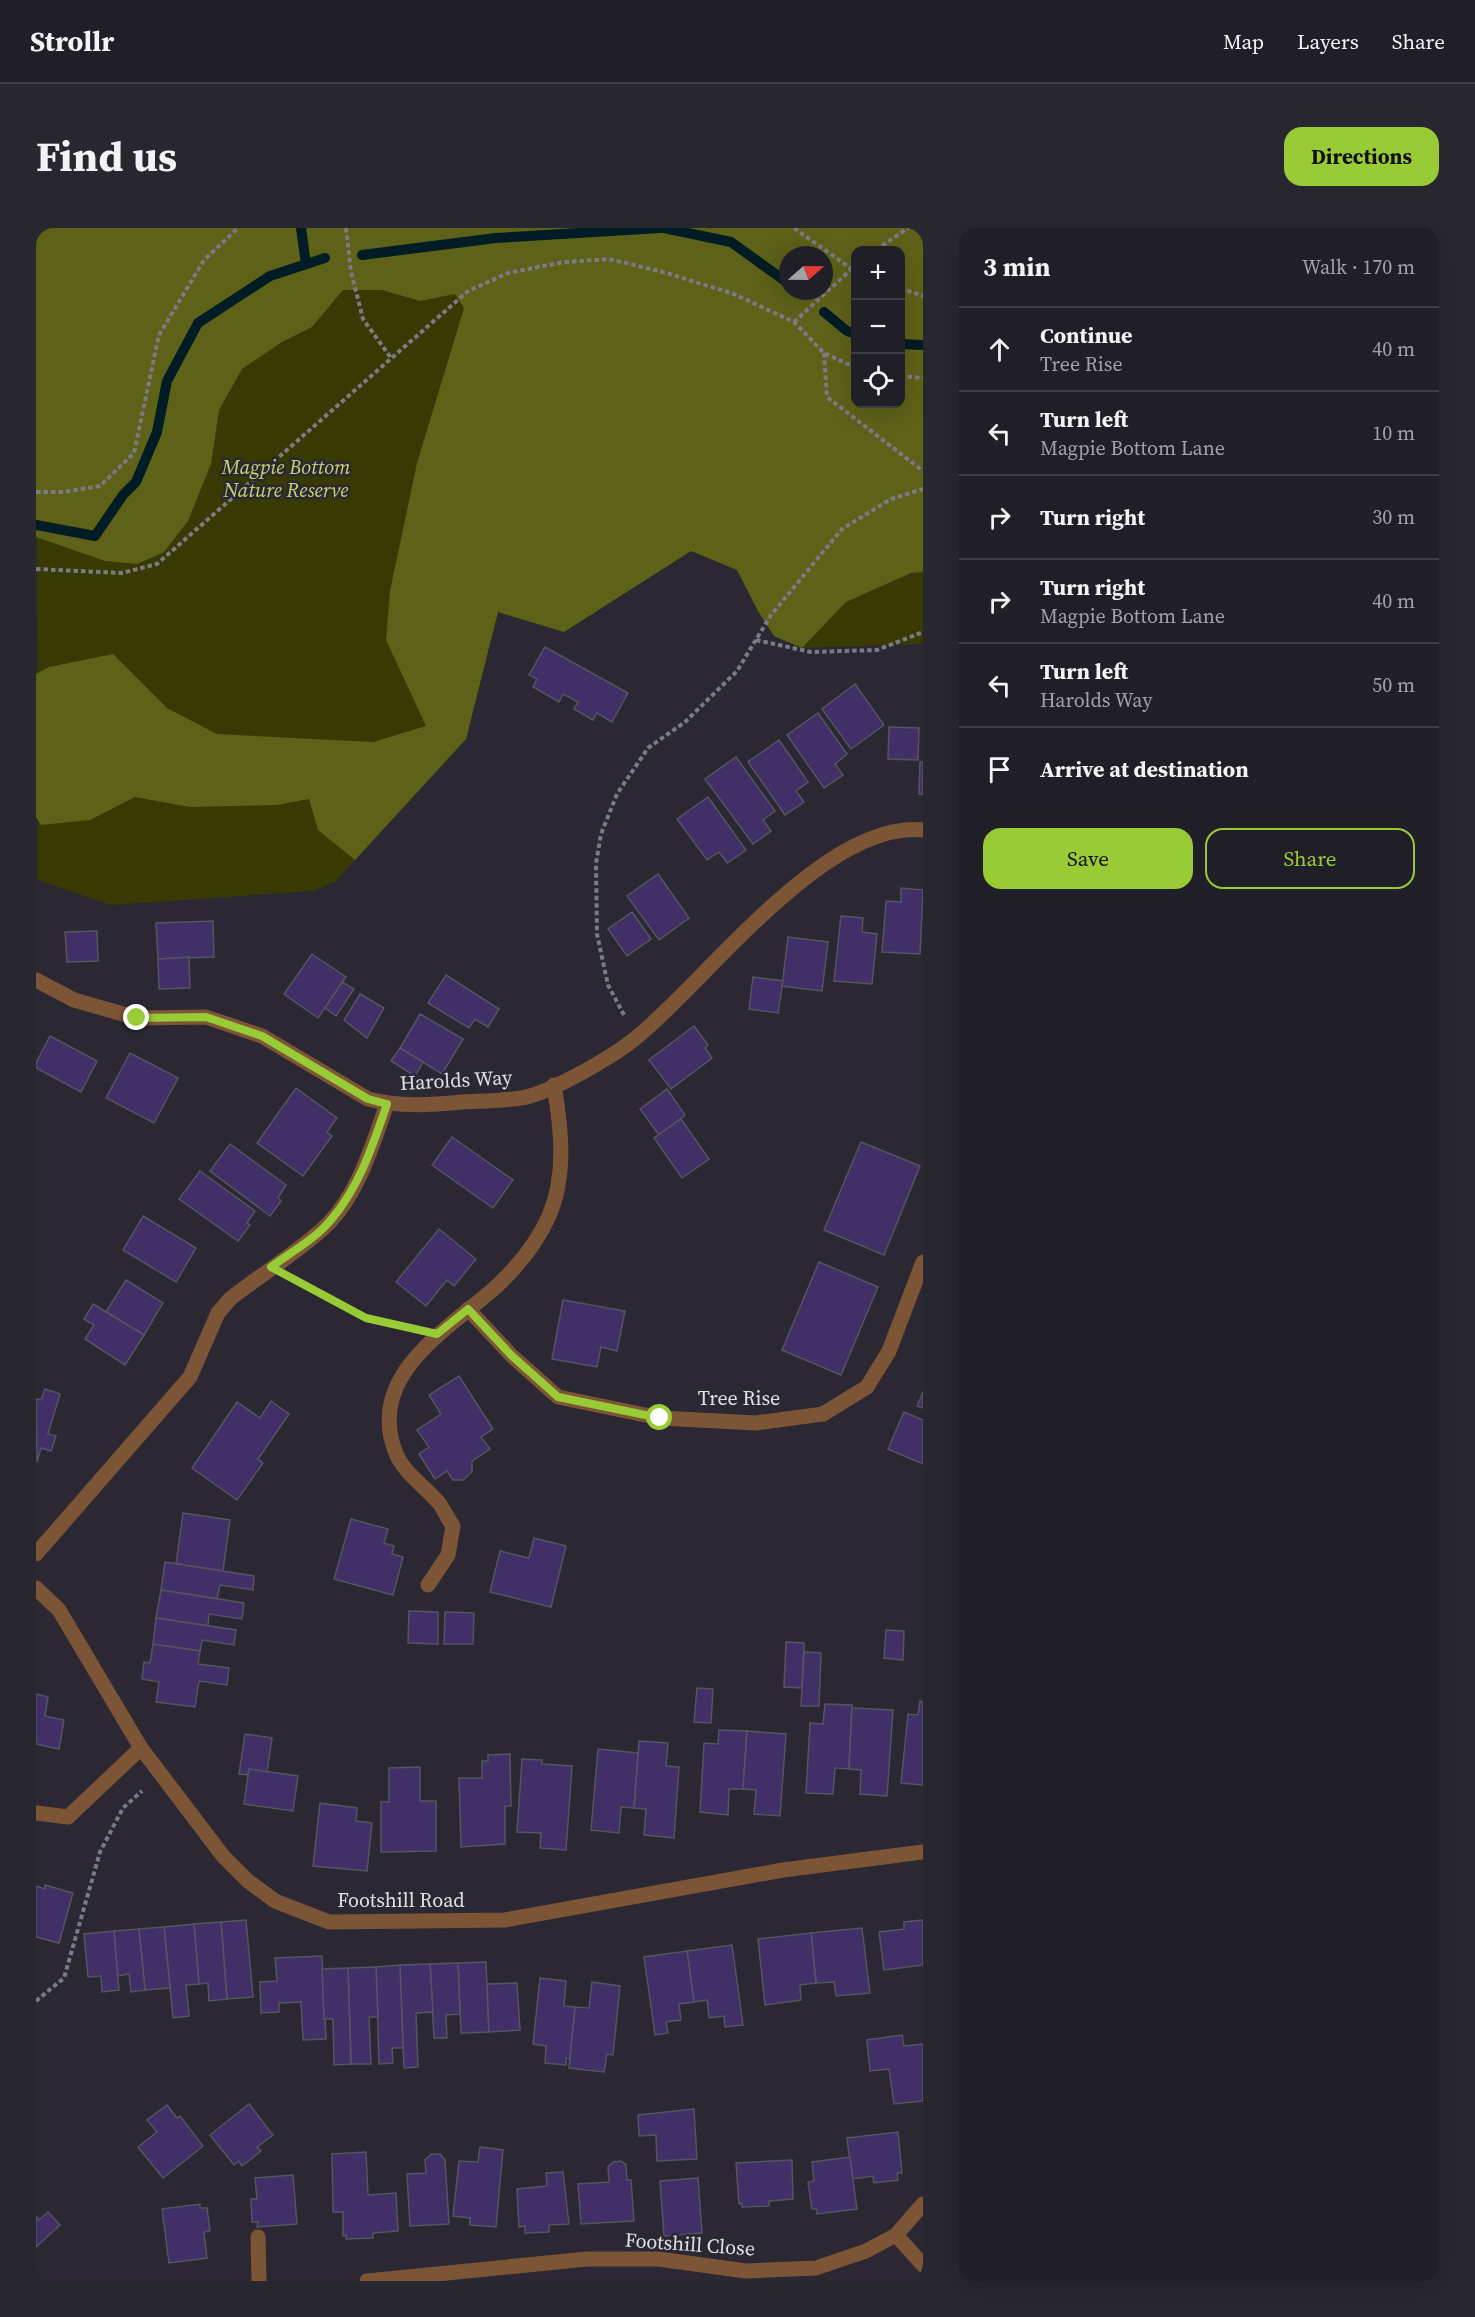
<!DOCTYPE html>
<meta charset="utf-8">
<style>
:root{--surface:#201e27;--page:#28272f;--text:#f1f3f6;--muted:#a2a2a7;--line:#3d3c44;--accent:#99cb36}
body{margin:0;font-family:"Source Serif 4",serif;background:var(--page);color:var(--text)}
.controls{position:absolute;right:18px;top:18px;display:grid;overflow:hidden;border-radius:12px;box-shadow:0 6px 24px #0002}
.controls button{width:54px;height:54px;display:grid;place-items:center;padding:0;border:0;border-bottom:2px solid var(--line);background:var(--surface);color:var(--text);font:30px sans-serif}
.compass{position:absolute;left:743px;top:18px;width:54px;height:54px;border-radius:50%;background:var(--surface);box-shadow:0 6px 24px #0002;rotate:70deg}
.stop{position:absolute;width:18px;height:18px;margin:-14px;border:4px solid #99cb36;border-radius:50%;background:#fff}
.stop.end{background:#99cb36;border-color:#fff;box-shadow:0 2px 6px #0008}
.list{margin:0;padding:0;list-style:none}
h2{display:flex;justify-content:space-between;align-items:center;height:78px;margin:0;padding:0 24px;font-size:26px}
h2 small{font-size:20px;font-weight:400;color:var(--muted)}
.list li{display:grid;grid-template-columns:39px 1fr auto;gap:18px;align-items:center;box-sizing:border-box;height:84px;padding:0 24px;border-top:2px solid var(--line)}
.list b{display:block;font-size:22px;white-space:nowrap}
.list p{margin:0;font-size:20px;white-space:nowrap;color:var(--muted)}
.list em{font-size:20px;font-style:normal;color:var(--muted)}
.actions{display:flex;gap:12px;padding:18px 24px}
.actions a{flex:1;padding:14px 0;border:2px solid var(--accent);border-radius:18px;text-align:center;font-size:21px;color:var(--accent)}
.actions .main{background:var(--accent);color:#111}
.icon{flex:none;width:33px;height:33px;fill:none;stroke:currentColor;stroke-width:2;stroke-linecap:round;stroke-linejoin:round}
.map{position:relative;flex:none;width:887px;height:2053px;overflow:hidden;border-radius:18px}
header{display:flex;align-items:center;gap:36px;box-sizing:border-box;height:84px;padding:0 30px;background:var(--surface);border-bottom:2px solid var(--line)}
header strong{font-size:28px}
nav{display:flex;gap:33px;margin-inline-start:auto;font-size:21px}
.intro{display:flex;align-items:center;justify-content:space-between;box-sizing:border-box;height:144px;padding:0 36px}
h1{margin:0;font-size:42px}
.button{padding:15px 27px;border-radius:18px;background:var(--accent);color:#111;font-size:21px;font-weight:700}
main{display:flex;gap:36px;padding:0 36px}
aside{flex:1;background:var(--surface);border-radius:18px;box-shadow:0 6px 24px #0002}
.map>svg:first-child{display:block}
.green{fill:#383903;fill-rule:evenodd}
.forest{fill:#5e6118;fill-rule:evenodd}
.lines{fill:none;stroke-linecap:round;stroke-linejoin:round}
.stream{stroke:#011c24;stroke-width:10}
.building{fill:#413067;stroke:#565461;stroke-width:1.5}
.path{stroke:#7c7a84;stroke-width:4;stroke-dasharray:4.5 3;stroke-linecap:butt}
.street{stroke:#7c5536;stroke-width:15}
.route{stroke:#99cb36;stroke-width:8}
.labels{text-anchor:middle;stroke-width:5;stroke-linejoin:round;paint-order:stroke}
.park-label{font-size:20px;font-style:italic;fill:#ccd16e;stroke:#2b2834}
.street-label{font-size:20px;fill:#e1dfe7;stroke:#2b2834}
</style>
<header>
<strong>Strollr</strong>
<nav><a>Map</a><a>Layers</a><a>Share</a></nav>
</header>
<div class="intro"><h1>Find us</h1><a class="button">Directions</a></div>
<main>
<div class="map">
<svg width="887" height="2053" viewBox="0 0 887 2053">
<rect width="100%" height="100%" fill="#2b2834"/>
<path class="green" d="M0,0H887V416L766,420L738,408L722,383L701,342L655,323L528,404L462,384L430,511L299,654L277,663L75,677L2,652ZM820,22H864V176H820ZM752,27H788V63H752Z"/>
<path class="forest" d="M0,0H887V344L875,345L810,374L766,420L738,408L722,383L701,342L655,323L528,404L462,384L430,511L319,632L282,602L273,571L241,577L154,579L99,569L54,592L5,597L0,589V446L13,439L77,426L131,480L181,506L337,514L390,498L350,412L354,363L381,235L428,80L419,66L384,73L346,62H307L276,99L246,114L206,141L183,182L175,236L152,293L128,324L101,336L69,333L0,309ZM820,22H864V176H820ZM752,27H788V63H752Z"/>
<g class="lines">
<g class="stream">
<path d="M265,0L270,36"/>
<path d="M628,0L695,14L752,55"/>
<path d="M326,27L460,10L624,0"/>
<path d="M762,63L766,66"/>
<path d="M788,84L811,103L820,106"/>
<path d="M864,116L887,117"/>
<path d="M0,297L59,308L87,267L100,254L121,204L131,153L162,95L234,48L289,30"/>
</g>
</g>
<g class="building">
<path d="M509,419L592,465L576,494L561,485L557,492L538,481L542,474L527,466L523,474L497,459L501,451L493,447Z"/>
<path d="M819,456L848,497L815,521L786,481Z"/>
<path d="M782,485L811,526L799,536L807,547L788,560L751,507Z"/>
<path d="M853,499L883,500L882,532L852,531Z"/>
<path d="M743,512L772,554L760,563L768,574L749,587L712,534Z"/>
<path d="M700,529L739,583L727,592L735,603L717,616L669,551Z"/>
<path d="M884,534H887V566H883Z"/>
<path d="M672,569L710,622L691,635L683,624L671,632L641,591Z"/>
<path d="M622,646L653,690L623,712L591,668Z"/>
<path d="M865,660L887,662L884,726L846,724L850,673L865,674Z"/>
<path d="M596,684L615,711L591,728L572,701Z"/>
<path d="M805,688L827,690L826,704L841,706L836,756L798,753Z"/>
<path d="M177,693L178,729L122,731L120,695Z"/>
<path d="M61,703L62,733L31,734L29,704Z"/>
<path d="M752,709L792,714L786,763L746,758Z"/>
<path d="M276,726L310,749L282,790L248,766Z"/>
<path d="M153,729L154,760L123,761L122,731Z"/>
<path d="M410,747L463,781L452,799L439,791L433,800L392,775Z"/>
<path d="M717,749L747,753L742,785L713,781Z"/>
<path d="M306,754L318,761L300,788L289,780Z"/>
<path d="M324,766L348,780L331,810L308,792Z"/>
<path d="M384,786L427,811L406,846L364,820Z"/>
<path d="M658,798L672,817L669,820L676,830L635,861L613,832Z"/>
<path d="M14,808L61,833L45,864L0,840V835Z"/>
<path d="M364,820L387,834L379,848L355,833Z"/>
<path d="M94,825L142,850L118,895L70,870Z"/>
<path d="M260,860L301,890L291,904L296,908L267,948L221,915Z"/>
<path d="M631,861L649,887L623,907L604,881Z"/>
<path d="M645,891L673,931L646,950L618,910Z"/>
<path d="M416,909L477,952L457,980L396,937Z"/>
<path d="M825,914L884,938L848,1027L788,1002Z"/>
<path d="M194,916L250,957L242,970L245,973L234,988L174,943Z"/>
<path d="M164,943L219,983L211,995L214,997L202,1013L143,971Z"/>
<path d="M107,988L160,1020L140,1054L87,1022Z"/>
<path d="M403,1001L440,1031L418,1058L411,1052L390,1078L360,1054Z"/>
<path d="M783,1034L842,1059L805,1147L746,1122Z"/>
<path d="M90,1052L127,1075L108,1107L70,1084Z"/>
<path d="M527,1072L589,1083L581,1123L565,1119L561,1139L516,1131Z"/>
<path d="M57,1076L108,1107L89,1137L49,1111L58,1097L48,1091Z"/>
<path d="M423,1148L457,1201L445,1209L454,1221L436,1233V1244L427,1252H417L411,1243L399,1251L383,1226L393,1219L381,1202L405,1186L393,1167Z"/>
<path d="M9,1161L24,1166L12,1206L20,1208L15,1223L5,1220L1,1234L0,1171L5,1172Z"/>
<path d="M887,1164V1180L881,1178Z"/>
<path d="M235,1173L253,1186L222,1231L227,1235L201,1272L156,1240L201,1174L224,1190Z"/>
<path d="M868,1184L887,1192V1236L852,1221Z"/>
<path d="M147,1285L194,1292L187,1343L140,1336Z"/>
<path d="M315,1291L352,1301L348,1315L358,1318L356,1326L367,1329L357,1367L298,1351Z"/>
<path d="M498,1310L530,1318L515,1379L454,1364L464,1323L493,1330Z"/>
<path d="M129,1334L218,1348L217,1362L184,1357L181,1371L125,1362Z"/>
<path d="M125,1362L208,1375L206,1391L173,1386L172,1398L120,1390Z"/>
<path d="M373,1383L402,1384V1416L372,1415Z"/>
<path d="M409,1384L438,1385L437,1416H408Z"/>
<path d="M120,1390L200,1402L198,1417L166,1412L164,1423L117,1416Z"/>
<path d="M850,1402L868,1403L867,1432L848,1430Z"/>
<path d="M750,1414L768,1415L766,1460L748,1459Z"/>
<path d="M117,1416L164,1423L162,1436L193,1440L191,1457L163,1453L159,1479L120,1474L123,1454L106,1451L108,1434L114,1435Z"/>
<path d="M768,1424L785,1425L783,1478H765Z"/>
<path d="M661,1460L677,1461L675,1495L658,1494Z"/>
<path d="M0,1466L12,1469L9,1488L28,1492L23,1521L0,1516Z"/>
<path d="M884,1473L887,1474V1557L865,1555L872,1486L882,1487Z"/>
<path d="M789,1476L816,1477L813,1541L799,1540L797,1566L770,1565L774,1495L787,1496Z"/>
<path d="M816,1480L857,1482L851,1568L824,1566L825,1542L813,1541Z"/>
<path d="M683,1502L711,1503L707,1561H693L692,1587L664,1584L668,1515L682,1516Z"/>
<path d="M711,1503L750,1506L744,1588L718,1586L720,1562L707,1561Z"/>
<path d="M209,1506L236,1510L231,1544L213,1541L212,1547L203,1546Z"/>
<path d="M603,1513L632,1515L630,1538L643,1539L638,1610L608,1607L610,1581L598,1580Z"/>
<path d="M562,1521L602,1525L598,1580L585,1579L583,1605L555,1602Z"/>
<path d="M474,1526L475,1578H469V1616L425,1619L423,1550H446V1533H452V1527Z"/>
<path d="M486,1531L506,1532V1536L536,1538L530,1622L504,1620L505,1605L481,1604Z"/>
<path d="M384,1539V1573H400V1623L345,1624V1574H353V1540Z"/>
<path d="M213,1541L262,1548L257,1583L208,1576Z"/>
<path d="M284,1575L321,1580L320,1593L336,1595L331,1643L277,1638Z"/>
<path d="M9,1657L37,1665L23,1715L0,1709V1658L9,1661Z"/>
<path d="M210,1692L217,1769L191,1771L185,1694Z"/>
<path d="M887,1692V1737L848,1742L843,1704L868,1701V1694Z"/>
<path d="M185,1694L191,1771L173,1773L172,1755L163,1756L158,1696Z"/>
<path d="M158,1696L163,1756L150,1757L153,1788L137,1790L128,1699Z"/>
<path d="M128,1699L134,1760L109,1762L103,1701Z"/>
<path d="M826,1700L834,1765L800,1768L798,1754L780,1755L775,1705Z"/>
<path d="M103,1701L109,1762L95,1764L93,1746L81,1748L78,1703Z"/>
<path d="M78,1703L83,1762L66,1764L65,1748L52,1749L48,1706Z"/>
<path d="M775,1705L780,1755L764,1757L765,1772L729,1777L722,1711Z"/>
<path d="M696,1717L707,1797L689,1799L688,1788L673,1790L671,1772L658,1774L651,1723Z"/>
<path d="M651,1723L658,1774L643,1776L645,1792L630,1794L632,1805L619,1807L608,1729Z"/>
<path d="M286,1728L290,1811L267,1812L265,1774L243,1775V1784L225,1785L224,1754L241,1753L239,1730Z"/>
<path d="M450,1734L453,1804L425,1805L422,1735Z"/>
<path d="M422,1735L424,1786L410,1787L411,1810H398L394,1736Z"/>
<path d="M394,1736L397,1784L380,1785L382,1839L368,1840L364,1737Z"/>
<path d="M364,1737L367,1820H356L357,1835L343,1836L340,1739Z"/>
<path d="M340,1739L342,1789H333L335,1836H315L312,1740Z"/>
<path d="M312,1740L315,1836L298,1837L297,1791H288L286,1741Z"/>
<path d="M504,1750L530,1753L528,1778L539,1779L534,1831L530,1830V1837L509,1835L510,1818L497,1816Z"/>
<path d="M556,1754L584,1758L577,1827L571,1826L568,1844L533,1840L539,1779L553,1780Z"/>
<path d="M481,1755L484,1802L453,1804L451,1756Z"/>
<path d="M866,1807L868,1818L887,1816V1873L858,1876L853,1841L834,1843L831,1812Z"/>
<path d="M213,1876L237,1907L221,1919L225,1923L206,1938L203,1933L198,1937L174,1907Z"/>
<path d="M131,1877L141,1890L144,1888L167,1918L127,1950L102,1919L121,1904L111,1892Z"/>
<path d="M658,1881L661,1931L621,1933L620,1907L603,1908L602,1887Z"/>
<path d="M862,1904L866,1945H861L862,1952L838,1955L837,1948L816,1951L811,1910Z"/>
<path d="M444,1919L467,1922L460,1999L434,1997V1990L417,1988L423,1933L442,1934Z"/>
<path d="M330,1924L332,1967L360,1965L362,2003L337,2005V2010L310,2011V2007L307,2008V1984H297L296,1926Z"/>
<path d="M395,1926H404L409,1932L413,1996L374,1998L371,1946L390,1945L389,1932Z"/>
<path d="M814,1929L821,1981L781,1986V1981H776L772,1954L778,1953L776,1934Z"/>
<path d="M756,1932L757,1971L733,1973V1978L706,1979V1975L703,1976L700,1935Z"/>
<path d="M585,1933L590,1937L591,1952H595L598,1993L545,1996L542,1956L573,1954L572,1939L577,1934Z"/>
<path d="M527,1944L533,1996L513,1997V2004L489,2005V1998L483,1999L481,1961L511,1958L510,1945Z"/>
<path d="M257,1947L261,1996L221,1999L222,1994H216L215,1971H221L219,1950Z"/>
<path d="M662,1950L666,2005L628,2008L624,1953Z"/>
<path d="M164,1976V1980H171L174,2003L168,2004L171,2030L133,2035L126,1981Z"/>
<path d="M12,1984L24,1997L0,2019V1988L3,1992Z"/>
</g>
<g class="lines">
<g class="path">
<path d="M310,0L315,44L327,91L355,130"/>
<path d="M758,0L820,44"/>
<path d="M840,22L872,0"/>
<path d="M864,60L887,68"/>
<path d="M758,94L820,37"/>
<path d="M788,125L791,169L887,243"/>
<path d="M864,148L887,150"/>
<path d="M0,264H26L64,258L98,225L123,107L168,32L202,0"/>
<path d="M0,341L86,345L121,336L432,63L472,45L528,34L573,31L627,44L698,66L758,94L788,125L820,140"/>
<path d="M720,412L775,424L841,422L887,404"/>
<path d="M588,787L572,757L561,706L560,635L565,606L581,566L612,520L649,494L701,443L735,387L806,301L855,271L887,261"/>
<path d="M262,1055L330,1091L371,1099"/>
<path d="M0,1773L28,1750L64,1624L87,1580L106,1563"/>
</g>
<g class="street">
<path d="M0,752L38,772L101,790L170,789L226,808L332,871C363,879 394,877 426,874C445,873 466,873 485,870C513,866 578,828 601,809C672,751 789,592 887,602"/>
<path d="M432,1081L475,1127L522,1169L624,1190L720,1195L787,1186L831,1159L853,1123L887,1034"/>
<path d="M0,1326L154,1149L182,1085L194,1071C224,1047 267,1021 293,995C323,964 337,915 351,876"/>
<path d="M392,1357L412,1327L417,1298C412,1291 408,1282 403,1275C388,1257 367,1245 359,1223C330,1145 415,1100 462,1057C483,1037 501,1015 513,988C531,946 525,900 518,857"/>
<path d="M0,1360L23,1382L105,1520L187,1628L212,1653L239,1673L293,1694L469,1692L747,1642L887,1624"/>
<path d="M0,1585L32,1589L105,1520"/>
<path d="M860,2007L887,2037"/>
<path d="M222,2009L223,2053"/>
<path d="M331,2053L551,2031H622L710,2043L780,2040L830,2023L860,2007L887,1976"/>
</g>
</g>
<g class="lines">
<path class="route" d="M101,790L170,789L226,808L332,871L351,876C337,917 323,960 294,993C279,1011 254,1025 235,1039L330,1090L401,1106L432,1081L475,1127L522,1169L624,1190"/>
</g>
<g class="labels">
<g class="park-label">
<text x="250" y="246">Magpie Bottom<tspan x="250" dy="23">Nature Reserve</tspan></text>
</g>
<g class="street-label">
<text transform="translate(420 852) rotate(-3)" y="7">Harolds Way</text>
<text x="703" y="1177">Tree Rise</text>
<text x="365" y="1679">Footshill Road</text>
<text transform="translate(654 2016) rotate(4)" y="7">Footshill Close</text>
</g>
</g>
</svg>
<div class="controls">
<button>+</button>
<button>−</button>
<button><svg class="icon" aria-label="locate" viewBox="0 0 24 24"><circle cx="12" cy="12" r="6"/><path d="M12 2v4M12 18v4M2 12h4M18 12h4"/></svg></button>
</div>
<svg class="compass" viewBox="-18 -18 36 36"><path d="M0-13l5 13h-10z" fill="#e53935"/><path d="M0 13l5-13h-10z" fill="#a2a2a7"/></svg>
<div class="stop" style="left:624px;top:1190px"></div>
<div class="stop end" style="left:101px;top:790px"></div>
</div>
<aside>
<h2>3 min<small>Walk · 170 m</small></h2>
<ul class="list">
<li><svg class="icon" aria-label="ahead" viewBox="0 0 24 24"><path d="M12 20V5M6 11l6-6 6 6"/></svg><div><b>Continue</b><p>Tree Rise</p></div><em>40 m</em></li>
<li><svg class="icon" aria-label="left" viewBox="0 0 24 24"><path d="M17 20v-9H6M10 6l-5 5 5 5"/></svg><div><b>Turn left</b><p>Magpie Bottom Lane</p></div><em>10 m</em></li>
<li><svg class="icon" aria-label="right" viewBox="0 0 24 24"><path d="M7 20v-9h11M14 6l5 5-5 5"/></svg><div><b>Turn right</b></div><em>30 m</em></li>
<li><svg class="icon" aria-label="right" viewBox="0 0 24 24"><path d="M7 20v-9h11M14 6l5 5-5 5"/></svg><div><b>Turn right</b><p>Magpie Bottom Lane</p></div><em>40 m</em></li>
<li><svg class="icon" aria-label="left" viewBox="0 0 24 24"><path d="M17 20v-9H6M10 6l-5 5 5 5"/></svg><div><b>Turn left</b><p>Harolds Way</p></div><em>50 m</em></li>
<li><svg class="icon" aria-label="arrive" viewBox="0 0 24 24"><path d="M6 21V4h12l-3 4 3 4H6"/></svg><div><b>Arrive at destination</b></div></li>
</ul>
<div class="actions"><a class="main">Save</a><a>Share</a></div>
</aside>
</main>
